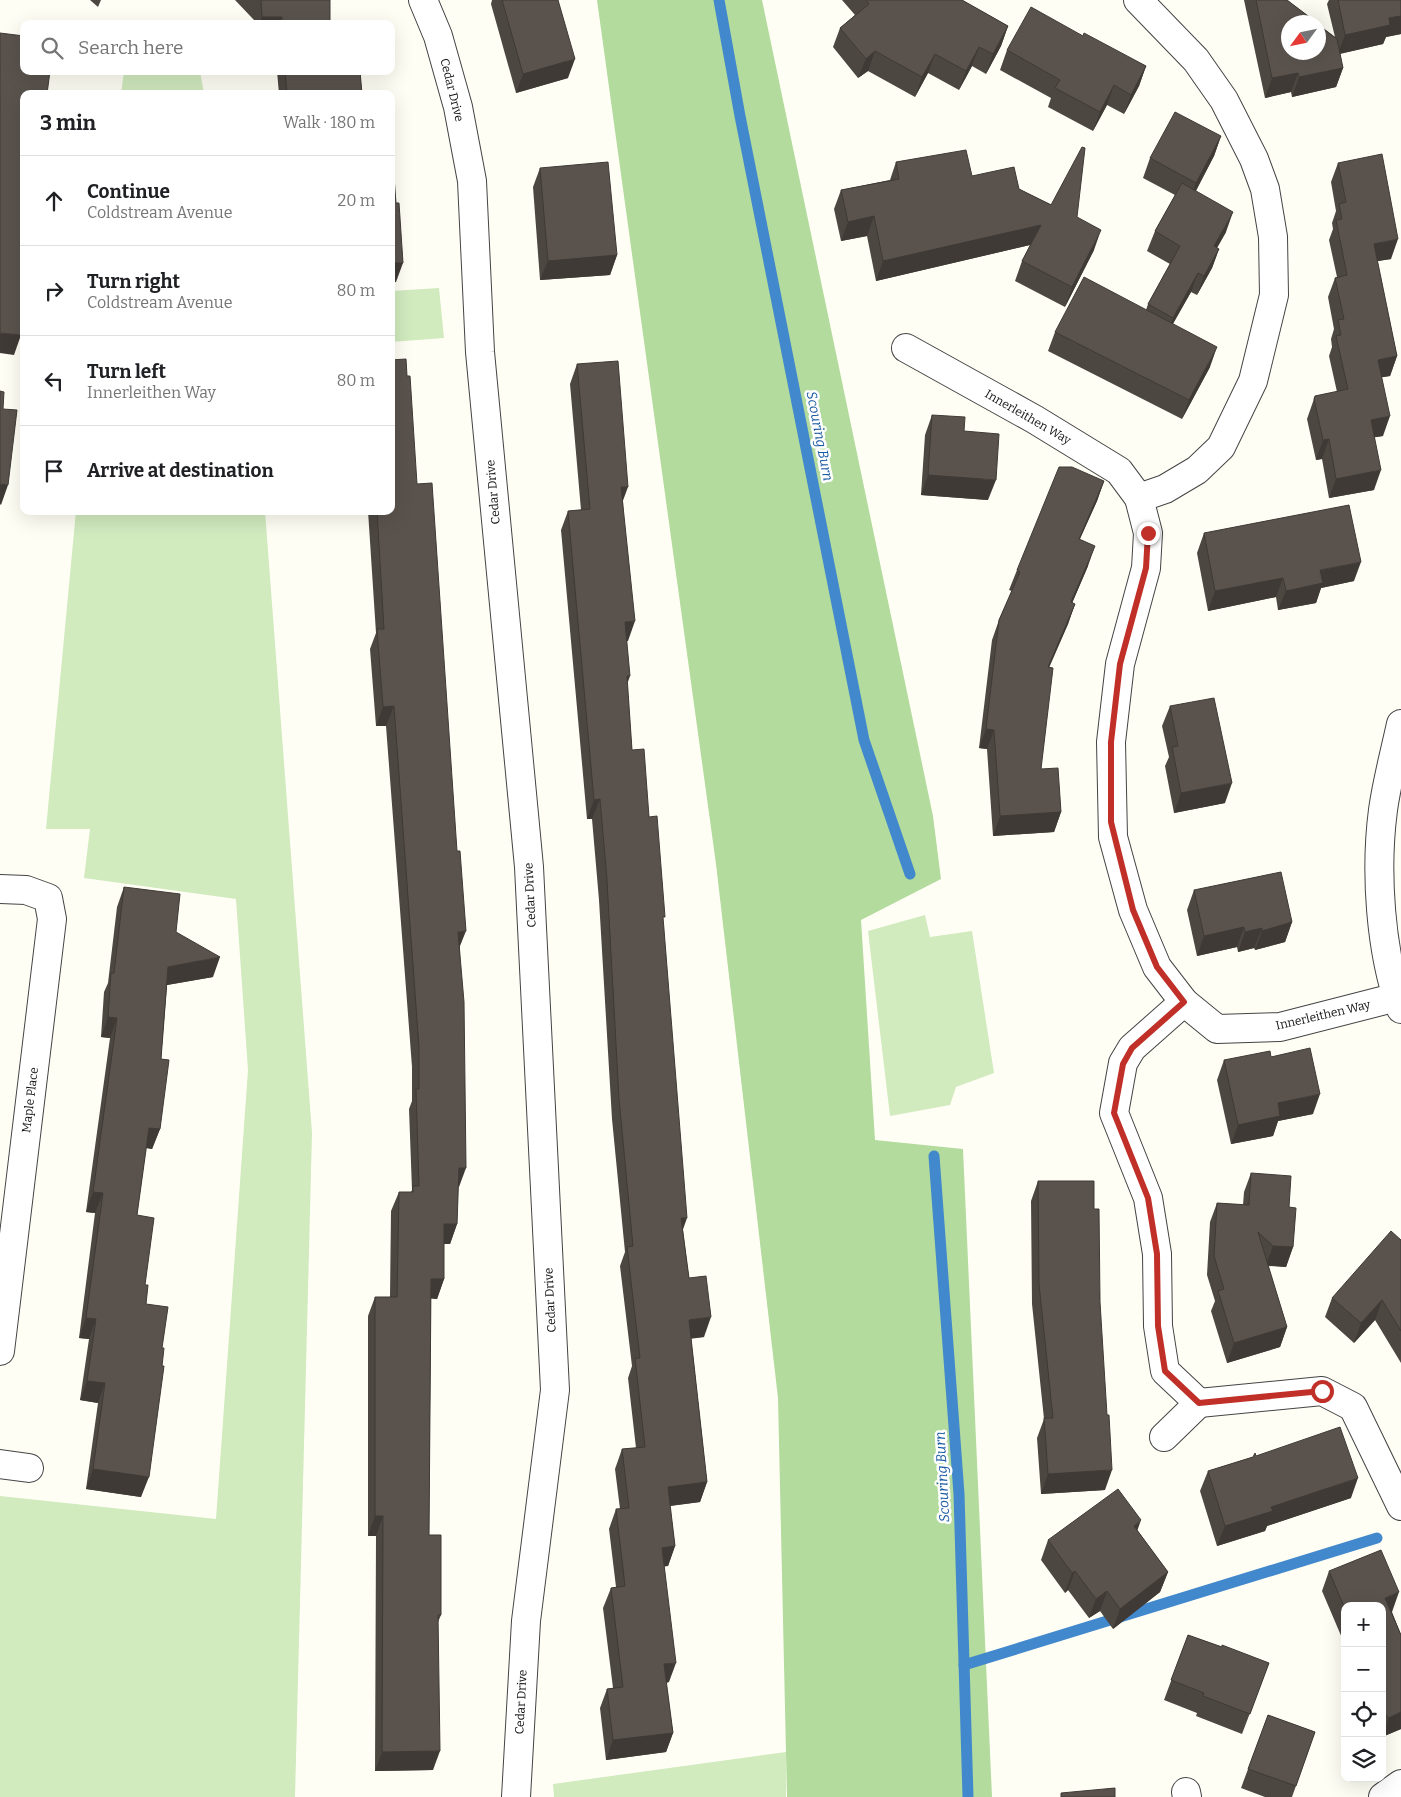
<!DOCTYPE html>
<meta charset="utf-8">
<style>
:root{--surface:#fff;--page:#f6f6f6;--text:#202124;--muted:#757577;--line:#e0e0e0}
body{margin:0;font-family:Bitter,serif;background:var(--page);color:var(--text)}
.controls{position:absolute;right:15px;bottom:15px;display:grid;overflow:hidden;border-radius:10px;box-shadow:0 5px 20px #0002}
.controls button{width:45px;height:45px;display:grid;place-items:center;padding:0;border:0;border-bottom:1px solid var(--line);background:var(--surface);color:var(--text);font:25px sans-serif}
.compass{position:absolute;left:1281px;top:15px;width:45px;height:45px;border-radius:50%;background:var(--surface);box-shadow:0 5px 20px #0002;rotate:237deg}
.stop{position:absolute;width:15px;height:15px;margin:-11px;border:4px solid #c03029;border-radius:50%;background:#fff}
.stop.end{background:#c03029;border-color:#fff;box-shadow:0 1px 5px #0008}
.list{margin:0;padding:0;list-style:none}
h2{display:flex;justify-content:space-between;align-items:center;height:65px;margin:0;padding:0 20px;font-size:21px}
h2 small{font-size:16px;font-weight:400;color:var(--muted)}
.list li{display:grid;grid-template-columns:32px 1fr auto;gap:15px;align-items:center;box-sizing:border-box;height:90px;padding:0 20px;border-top:1px solid var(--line)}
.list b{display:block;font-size:19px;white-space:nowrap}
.list p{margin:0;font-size:16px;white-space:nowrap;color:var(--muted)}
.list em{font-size:16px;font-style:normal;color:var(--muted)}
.icon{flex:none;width:28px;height:28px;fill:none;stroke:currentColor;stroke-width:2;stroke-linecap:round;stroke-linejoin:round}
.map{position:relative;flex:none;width:1401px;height:1797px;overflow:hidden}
.search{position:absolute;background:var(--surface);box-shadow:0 5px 20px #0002;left:20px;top:20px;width:375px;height:55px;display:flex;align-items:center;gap:12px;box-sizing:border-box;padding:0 18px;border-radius:10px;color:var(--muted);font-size:19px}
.panel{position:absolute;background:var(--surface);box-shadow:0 5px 20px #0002;left:20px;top:90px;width:375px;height:425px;border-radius:10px}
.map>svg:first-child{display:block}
.green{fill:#d1eabe}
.forest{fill:#b3db9d}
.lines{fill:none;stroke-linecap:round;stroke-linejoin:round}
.stream{stroke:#4288cc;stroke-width:11}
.minor-casing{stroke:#444;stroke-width:30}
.tertiary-casing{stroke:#444;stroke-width:30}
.minor{stroke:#fff;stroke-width:28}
.tertiary{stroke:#fff;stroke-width:28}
.wall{fill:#4d4742}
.shaded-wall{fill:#3f3a36}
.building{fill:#5a534d;stroke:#3f3a36}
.route{stroke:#c03029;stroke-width:6}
.labels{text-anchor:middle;stroke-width:5;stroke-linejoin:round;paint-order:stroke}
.street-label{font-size:12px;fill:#111;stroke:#fff}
.water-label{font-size:14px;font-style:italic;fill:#1a5aa3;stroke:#fff}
</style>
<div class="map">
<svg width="1401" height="1797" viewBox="0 0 1401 1797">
<rect width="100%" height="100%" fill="#fffef5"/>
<g class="green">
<path d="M124,71H200L204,94H121Z"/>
<path d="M439,288L444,338L391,342V291Z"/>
<path d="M76,511H265L312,1133L295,1797H0V1496L216,1519L248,1070L236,899L84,878L90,829H46Z"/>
<path d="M925,915L930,937L972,931L994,1073L956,1087L950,1105L890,1116L868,931Z"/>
<path d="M786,1752V1797H554L553,1784Z"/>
</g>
<path class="forest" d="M597,0H762L933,816L941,879L861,920L875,1140L963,1149L992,1797H787L778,1398L716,864Z"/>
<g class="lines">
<g class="stream">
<path d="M719,0L740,116L864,740L910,874"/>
<path d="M934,1156L959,1494L968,1797"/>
<path d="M964,1665L1377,1538"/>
</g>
<g class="minor-casing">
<g id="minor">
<path d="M1138,0L1196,60L1224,100L1254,159L1265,189L1273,237L1274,295L1253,381L1221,447L1197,470L1165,489L1139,498L1148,533L1146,568L1120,664L1111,742L1113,837L1133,910L1157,967L1184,1002L1217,1029L1280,1027L1397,997"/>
<path d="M906,348L1034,419L1119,471L1139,498"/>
<path d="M0,889L26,890L48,898L52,919L0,1351"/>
<path d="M1184,1002L1132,1048L1123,1063L1114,1113L1148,1198L1157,1254L1158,1326L1165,1371L1199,1403L1322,1391L1353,1407L1401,1506"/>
<path d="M1164,1437L1199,1403"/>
<path d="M0,1464L29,1468"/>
<path d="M1186,1792L1187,1797"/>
<path d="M1383,1797L1401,1784"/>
</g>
</g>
<g class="tertiary-casing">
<g id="tertiary">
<path d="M423,0L438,36L458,107L472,181L480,352L529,867L555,1390L526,1621L516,1797"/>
<path d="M1401,724C1395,752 1387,781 1383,810C1375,871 1380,951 1401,1009"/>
</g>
</g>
<use href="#minor" class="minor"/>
<use href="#tertiary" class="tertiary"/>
</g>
<g class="wall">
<path d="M90,0H101L98,7Z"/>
<path d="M235,0H330V24H254V20Z"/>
<path d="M492,0H558L568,78L516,93L491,4Z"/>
<path d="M842,0H962L1008,26L1001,46L986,74L972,66L959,90L928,73L915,97L868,71L858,78L833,47L840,28L855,15Z"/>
<path d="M1244,0H1287L1335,37L1327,4L1329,0H1401V34L1386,37L1383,44L1340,54L1343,68L1336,87L1292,97L1291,92L1265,98Z"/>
<path d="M1083,36L1146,66L1139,86L1124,114L1107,105L1093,131L1048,107L1051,98L1000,70L1007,50Z"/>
<path d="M277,71H360L362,94H279Z"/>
<path d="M1221,136L1214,156L1196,191L1226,232L1217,248L1219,249L1212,268L1197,295L1191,292L1173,324L1210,367L1182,419L1048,351L1055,332L1146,310L1148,304L1170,264L1147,251L1155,231L1175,195L1143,178L1150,158Z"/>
<path d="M896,162L972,176L1019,189L1077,217L1094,250L1065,307L1015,281L1022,261L1030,245L876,281L867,236L841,241L834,209L841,190L890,180Z"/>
<path d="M1338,163L1391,259L1377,261L1397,356L1390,376L1382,377L1383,436L1375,437L1374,490L1329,498L1322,459L1316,460L1307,419L1315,396L1337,392L1329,356L1332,347L1331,339L1334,329L1328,297L1335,278L1337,277L1329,240L1333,229L1332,223L1336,211L1331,182Z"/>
<path d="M540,168L617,255L610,275L540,280L533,187Z"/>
<path d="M577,364L623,502L628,641H627V683L632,750L649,817L663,922L683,1231L689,1278L704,1337L691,1338L707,1482L700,1502L670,1506L675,1546L668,1566H664L669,1682L666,1683L673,1733L666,1752L606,1760L600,1708L607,1689L613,1688L603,1608L611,1588L616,1587L609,1529L616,1509H620L615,1469L622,1449L636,1448L628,1378L632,1366L620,1266L625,1252L612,1119L599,900L592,819H587L561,530L568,511L581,510L570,384Z"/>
<path d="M932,415L964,431L988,500L921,495L925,435Z"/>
<path d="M1104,481L1097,501L1080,539L1088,566L1072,603L1075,604L1068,624L1049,668L1041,769L1061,812L1054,832L993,836L987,749L979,748L992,640L999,620L1012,591L1009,590L1017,570Z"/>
<path d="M417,484L460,948L459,1187H458L457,1224L450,1244H444V1279L437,1299L431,1298L429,1535L441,1615L438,1622L433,1770L375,1771L376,1536H368V1316L375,1297H390L391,1211L399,1192H411L412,1190L409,1109L412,1101V1067L386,726H376L370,649L376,633L368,511H391Z"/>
<path d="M1204,533L1354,581L1321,588L1316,603L1278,610L1276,597L1208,611L1197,553Z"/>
<path d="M1170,706L1225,803L1174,813L1165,766L1169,757L1162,726Z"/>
<path d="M124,887L176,932L213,977L167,985L161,1059L160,1129L152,1149L146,1148L137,1215L145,1285L146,1304L162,1348L141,1497L86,1489L98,1403L80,1400L89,1339L79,1338L95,1213L86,1212L110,1038L101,1037L104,992L108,983L117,907Z"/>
<path d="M1194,890L1292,922L1285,942L1255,950L1254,948L1238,952L1237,947L1197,956L1187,910Z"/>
<path d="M1271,1057L1313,1114L1278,1121L1273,1136L1231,1144L1217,1080L1224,1060Z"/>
<path d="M1251,1173L1289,1207L1293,1247L1286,1267L1268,1266L1287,1327L1280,1347L1227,1363L1211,1311L1215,1301L1207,1275L1210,1222L1217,1203L1243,1205L1244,1192Z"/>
<path d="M1038,1181L1094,1209L1100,1302L1105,1490L1041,1494L1037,1438L1044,1419L1032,1304L1031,1201Z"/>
<path d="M1401,1240V1363L1375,1320L1354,1343L1325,1317L1332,1298Z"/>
<path d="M1256,1456L1351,1498L1267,1526L1265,1531L1217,1546L1200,1491L1208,1471Z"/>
<path d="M1137,1530L1168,1572L1160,1592L1113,1629L1100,1611L1089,1618L1068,1590L1065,1593L1041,1560L1048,1540Z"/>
<path d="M1329,1571L1392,1612L1401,1635V1729L1382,1737V1606H1345V1645L1322,1591Z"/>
<path d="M1188,1635L1222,1647L1269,1663L1242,1734L1196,1716L1197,1713L1164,1700Z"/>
<path d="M1268,1715L1315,1732L1292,1797H1265L1241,1788Z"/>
</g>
<g class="shaded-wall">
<path d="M1401,16V34L1386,37L1383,44L1338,54L1345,35L1389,18Z"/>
<path d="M262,17H282L279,24H259Z"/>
<path d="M1008,26L1001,46L986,74L993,54Z"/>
<path d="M979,47L972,66L959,90L966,71Z"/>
<path d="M875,51L868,71L858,78L866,59Z"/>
<path d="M935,54L928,73L915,97L922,77Z"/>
<path d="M575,59L568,78L516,93L523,74Z"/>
<path d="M1146,66L1139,86L1124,114L1131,95Z"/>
<path d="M1343,68L1336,87L1292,97L1299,77Z"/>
<path d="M1298,73L1291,92L1265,98L1272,78Z"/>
<path d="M1114,85L1107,105L1093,131L1100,112Z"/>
<path d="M1221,136L1214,156L1189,203L1196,183Z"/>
<path d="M1233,212L1226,232L1207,265L1214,246Z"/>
<path d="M874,216L867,236L841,241L848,222Z"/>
<path d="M1041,225L1034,244L876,281L883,261Z"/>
<path d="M1101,230L1094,250L1065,307L1072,287Z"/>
<path d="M1398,239L1391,259L1366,263L1374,244Z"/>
<path d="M1219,249L1212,268L1197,295L1204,276Z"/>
<path d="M617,255L610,275L540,280L548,261Z"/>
<path d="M391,263H403L396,282L391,283Z"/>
<path d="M1198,273L1191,292L1165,337L1173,318Z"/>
<path d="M0,333L21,335L14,355L0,353Z"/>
<path d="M1217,347L1210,367L1182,419L1189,400Z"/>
<path d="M1397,356L1390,376L1371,379L1378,360Z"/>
<path d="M1390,416L1383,436L1364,439L1371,420Z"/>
<path d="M1329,439L1322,459L1316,460L1323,440Z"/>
<path d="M1381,470L1374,490L1329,498L1336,479Z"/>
<path d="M928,475L996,480L988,500L921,495Z"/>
<path d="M1104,481L1097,501L1071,558L1079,539Z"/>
<path d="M0,484L8,485L1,505L0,504Z"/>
<path d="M621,487H628L621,506Z"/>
<path d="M1095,546L1088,566L1064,622L1071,602Z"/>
<path d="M1361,562L1354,581L1321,588L1316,603L1278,610L1286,591L1320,570Z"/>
<path d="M1283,578L1276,597L1208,611L1215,591Z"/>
<path d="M1075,604L1068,624L1040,687L1048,667Z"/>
<path d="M635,621L628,641L618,642L625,622Z"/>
<path d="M627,676H630L623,696Z"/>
<path d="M394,706L386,726H376L383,707Z"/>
<path d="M986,729L994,730L987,749L979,748Z"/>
<path d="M1232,783L1225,803L1174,813L1181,793Z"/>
<path d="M600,799L592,819H587L594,800Z"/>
<path d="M1061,812L1054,832L993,836L1000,816Z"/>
<path d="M1292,922L1285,942L1255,950L1262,931Z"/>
<path d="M1244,927L1237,947L1197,956L1204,936Z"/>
<path d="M1262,928L1254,948L1238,952L1245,932Z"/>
<path d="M466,931L458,951V932Z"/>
<path d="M220,957L213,977L161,986L168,967Z"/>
<path d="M108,1017L117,1018L110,1038L101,1037Z"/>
<path d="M1320,1094L1313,1114L1278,1121L1273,1136L1231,1144L1238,1125L1278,1103Z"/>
<path d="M149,1128L160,1129L152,1149L142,1147Z"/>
<path d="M459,1168H466L459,1187L452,1188Z"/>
<path d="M93,1192L103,1193L95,1213L86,1212Z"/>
<path d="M681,1218H687L680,1238Z"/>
<path d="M444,1224H457L450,1244H437Z"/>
<path d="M1273,1246L1293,1247L1286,1267L1266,1265Z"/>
<path d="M431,1279H444L437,1299L424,1298Z"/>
<path d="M1382,1300L1375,1320L1354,1343L1361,1323Z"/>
<path d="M711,1317L704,1337L682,1340L689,1320Z"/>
<path d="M86,1318L96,1319L89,1339L79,1338Z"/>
<path d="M1287,1327L1280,1347L1227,1363L1234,1343Z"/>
<path d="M87,1381L105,1383L98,1403L80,1400Z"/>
<path d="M93,1469L149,1477L141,1497L86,1489Z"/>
<path d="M1112,1470L1105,1490L1041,1494L1048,1474Z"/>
<path d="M1358,1478L1351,1498L1267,1526L1265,1531L1217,1546L1225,1526L1271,1507Z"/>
<path d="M707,1482L700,1502L661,1507L668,1487Z"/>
<path d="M375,1516H383L376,1536H368Z"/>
<path d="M1141,1520L1134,1540V1526Z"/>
<path d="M675,1546L668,1566L655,1568L662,1548Z"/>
<path d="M1075,1571L1068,1590L1065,1593L1072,1573Z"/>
<path d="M1168,1572L1160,1592L1113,1629L1120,1609Z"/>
<path d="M1107,1591L1100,1611L1089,1618L1096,1599Z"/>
<path d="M1399,1592L1392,1612L1382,1616L1385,1598Z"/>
<path d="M676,1663L669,1682L657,1684L664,1664Z"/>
<path d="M1401,1712V1729L1382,1737L1389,1718Z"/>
<path d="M673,1733L666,1752L606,1760L613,1740Z"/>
<path d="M440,1751L433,1770L375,1771L382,1752Z"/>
</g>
<g class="building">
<path d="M261,0H330V24H282V17H262Z"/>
<path d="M502,0H558L575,59L523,74Z"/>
<path d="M866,0H962L1008,26L993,54L979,47L966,71L935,54L922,77L875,51L866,59L840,28L869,4Z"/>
<path d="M1256,0H1287L1316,22H1288V52H1318V25L1337,39L1343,68L1299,77L1298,73L1272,78Z"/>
<path d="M1338,0H1401V16L1389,18L1390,25L1345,35Z"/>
<path d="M1031,7L1083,36L1084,33L1146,66L1131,95L1114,85L1100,112L1055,88L1060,80L1007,50Z"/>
<path d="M0,33L24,36V71H50L47,94H24V312L21,335L0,333Z"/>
<path d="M285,71H360L362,94H287Z"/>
<path d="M1175,112L1221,136L1196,183L1150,158Z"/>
<path d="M391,137L396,203H399L403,263H391Z"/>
<path d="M1082,147L1085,148L1077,217L1101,230L1072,287L1022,261L1041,225L883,261L874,216L848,222L841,190L899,179L896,162L966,150L972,176L1014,167L1019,189L1051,205Z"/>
<path d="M1382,154L1398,239L1374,244L1397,356L1378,360L1390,416L1371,420L1381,470L1336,479L1329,439L1323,440L1314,399L1315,396L1348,389L1336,336L1341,335L1338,320L1344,319L1335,278L1347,275L1336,220L1342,219L1339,204L1346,202L1338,163Z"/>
<path d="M608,162L617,255L548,261L540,168Z"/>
<path d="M1182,183L1233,212L1214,246L1219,249L1204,276L1198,273L1173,318L1148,304L1180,246L1155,231Z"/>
<path d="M1084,277L1217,347L1189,400L1055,332Z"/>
<path d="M406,359L407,376H410L417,484L432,483L457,851H460L466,931L458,932L464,1002L466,1168H459L457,1224H444V1279H431L429,1535H441V1615H438L440,1751L382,1752L383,1516H375V1297H397L399,1192H413V1186H419L416,1089H419V1047L394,706L383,707L377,629H384L377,511H391V360Z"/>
<path d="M618,361L628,487H621L635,621L625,622L630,676H627L632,750L644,749L649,817L657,816L665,917H663L687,1218H681L689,1278L706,1276L711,1317L689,1320L707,1482L668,1487L675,1546L662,1548L676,1663L664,1664L673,1733L613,1740L607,1689L623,1687L611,1588L625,1586L616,1509L629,1508L622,1449L645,1447L635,1358H640L627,1247L633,1246L619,1099L607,880L600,799L594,800L568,511L590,509L577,364Z"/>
<path d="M0,391L4,392L3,409L17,410L8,485L0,484Z"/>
<path d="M932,415L965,417L964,431L999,434L996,480L928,475Z"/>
<path d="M1059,467H1072L1104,481L1079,539L1095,546L1071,602L1075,604L1048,667L1053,668L1041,769L1058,768L1061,812L1000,816L994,730L986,729L999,620L1020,572L1017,570Z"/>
<path d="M1349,505L1361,562L1320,570L1323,583L1286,591L1283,578L1215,591L1204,533Z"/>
<path d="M1214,698L1232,783L1181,793L1172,747L1178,746L1170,706Z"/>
<path d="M1281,872L1292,922L1262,931V928L1245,932L1244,927L1204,936L1194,890Z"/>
<path d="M124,887L180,894L176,932L220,957L168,967L161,1059L169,1060L160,1129L149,1128L137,1215L154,1218L145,1285H148L146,1304L168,1307L162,1348H164L162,1366H164L149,1477L93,1469L105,1383L87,1381L96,1319L86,1318L103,1193L93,1192L117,1018L108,1017L111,973H114Z"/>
<path d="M1310,1048L1320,1094L1278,1103L1280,1116L1238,1125L1224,1060L1270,1051L1271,1057Z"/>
<path d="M1251,1173L1291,1176L1289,1207L1296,1208L1293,1247L1273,1246L1258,1232L1287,1327L1234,1343L1218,1291L1224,1289L1214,1256L1217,1203L1249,1205Z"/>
<path d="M1038,1181H1094V1209H1099L1100,1302L1107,1415H1109L1112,1470L1048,1474L1044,1418H1053L1039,1284Z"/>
<path d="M1391,1231L1401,1240V1331L1382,1300L1361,1323L1332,1298Z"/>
<path d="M1340,1427L1358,1478L1271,1507L1273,1511L1225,1526L1208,1471L1253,1457L1255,1453L1256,1456Z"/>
<path d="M1118,1489L1141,1520L1134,1526L1168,1572L1120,1609L1107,1591L1096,1599L1075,1571L1072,1573L1048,1540Z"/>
<path d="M1381,1550L1399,1592L1385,1598L1401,1635V1712L1389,1718L1382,1712V1606H1345V1609L1329,1571Z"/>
<path d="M1188,1635L1222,1647V1645L1269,1663L1250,1714L1203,1696L1204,1693L1171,1680Z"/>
<path d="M1268,1715L1315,1732L1296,1786L1248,1769Z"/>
<path d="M1115,1788V1797H1061V1793Z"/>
</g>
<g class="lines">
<path class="route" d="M1148,533L1146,568L1120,664L1111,742V822L1133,910L1157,967L1184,1002L1132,1048L1123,1064L1114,1113L1148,1198L1157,1254L1158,1326L1165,1371L1199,1403L1322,1391"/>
</g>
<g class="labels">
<g class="street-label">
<text transform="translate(452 90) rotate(76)" y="4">Cedar Drive</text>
<text transform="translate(1028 417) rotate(30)" y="4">Innerleithen Way</text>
<text transform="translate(493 492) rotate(-95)" y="4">Cedar Drive</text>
<text transform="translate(530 895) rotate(-93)" y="4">Cedar Drive</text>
<text transform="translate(1323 1015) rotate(-13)" y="4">Innerleithen Way</text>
<text transform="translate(30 1100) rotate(-83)" y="4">Maple Place</text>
<text transform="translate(550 1300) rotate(-93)" y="4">Cedar Drive</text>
<text transform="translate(521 1702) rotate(-87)" y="4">Cedar Drive</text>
</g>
<g class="water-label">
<text transform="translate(820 436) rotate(79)" y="5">Scouring Burn</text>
<text transform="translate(942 1477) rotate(-93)" y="5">Scouring Burn</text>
</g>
</g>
</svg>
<div class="controls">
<button>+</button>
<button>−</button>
<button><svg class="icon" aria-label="locate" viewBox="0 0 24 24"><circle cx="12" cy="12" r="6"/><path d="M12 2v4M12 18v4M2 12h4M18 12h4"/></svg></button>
<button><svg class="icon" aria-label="layers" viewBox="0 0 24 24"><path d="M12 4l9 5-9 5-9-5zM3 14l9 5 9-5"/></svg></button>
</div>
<svg class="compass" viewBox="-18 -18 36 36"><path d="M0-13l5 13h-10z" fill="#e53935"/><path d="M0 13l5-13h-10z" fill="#757577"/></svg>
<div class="stop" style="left:1322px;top:1391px"></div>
<div class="stop end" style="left:1148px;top:533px"></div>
<div class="search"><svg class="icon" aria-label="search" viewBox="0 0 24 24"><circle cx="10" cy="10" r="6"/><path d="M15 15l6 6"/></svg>Search here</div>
<section class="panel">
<h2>3 min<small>Walk · 180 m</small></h2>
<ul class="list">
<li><svg class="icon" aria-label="ahead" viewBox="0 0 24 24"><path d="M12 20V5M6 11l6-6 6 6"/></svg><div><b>Continue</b><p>Coldstream Avenue</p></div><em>20 m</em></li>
<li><svg class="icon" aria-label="right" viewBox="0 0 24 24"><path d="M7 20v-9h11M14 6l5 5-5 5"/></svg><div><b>Turn right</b><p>Coldstream Avenue</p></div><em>80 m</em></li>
<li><svg class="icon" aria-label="left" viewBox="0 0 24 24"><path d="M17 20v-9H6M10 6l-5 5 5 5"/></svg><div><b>Turn left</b><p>Innerleithen Way</p></div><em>80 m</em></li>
<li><svg class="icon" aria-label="arrive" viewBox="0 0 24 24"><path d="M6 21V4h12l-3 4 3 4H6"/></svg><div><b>Arrive at destination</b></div></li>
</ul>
</section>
</div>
